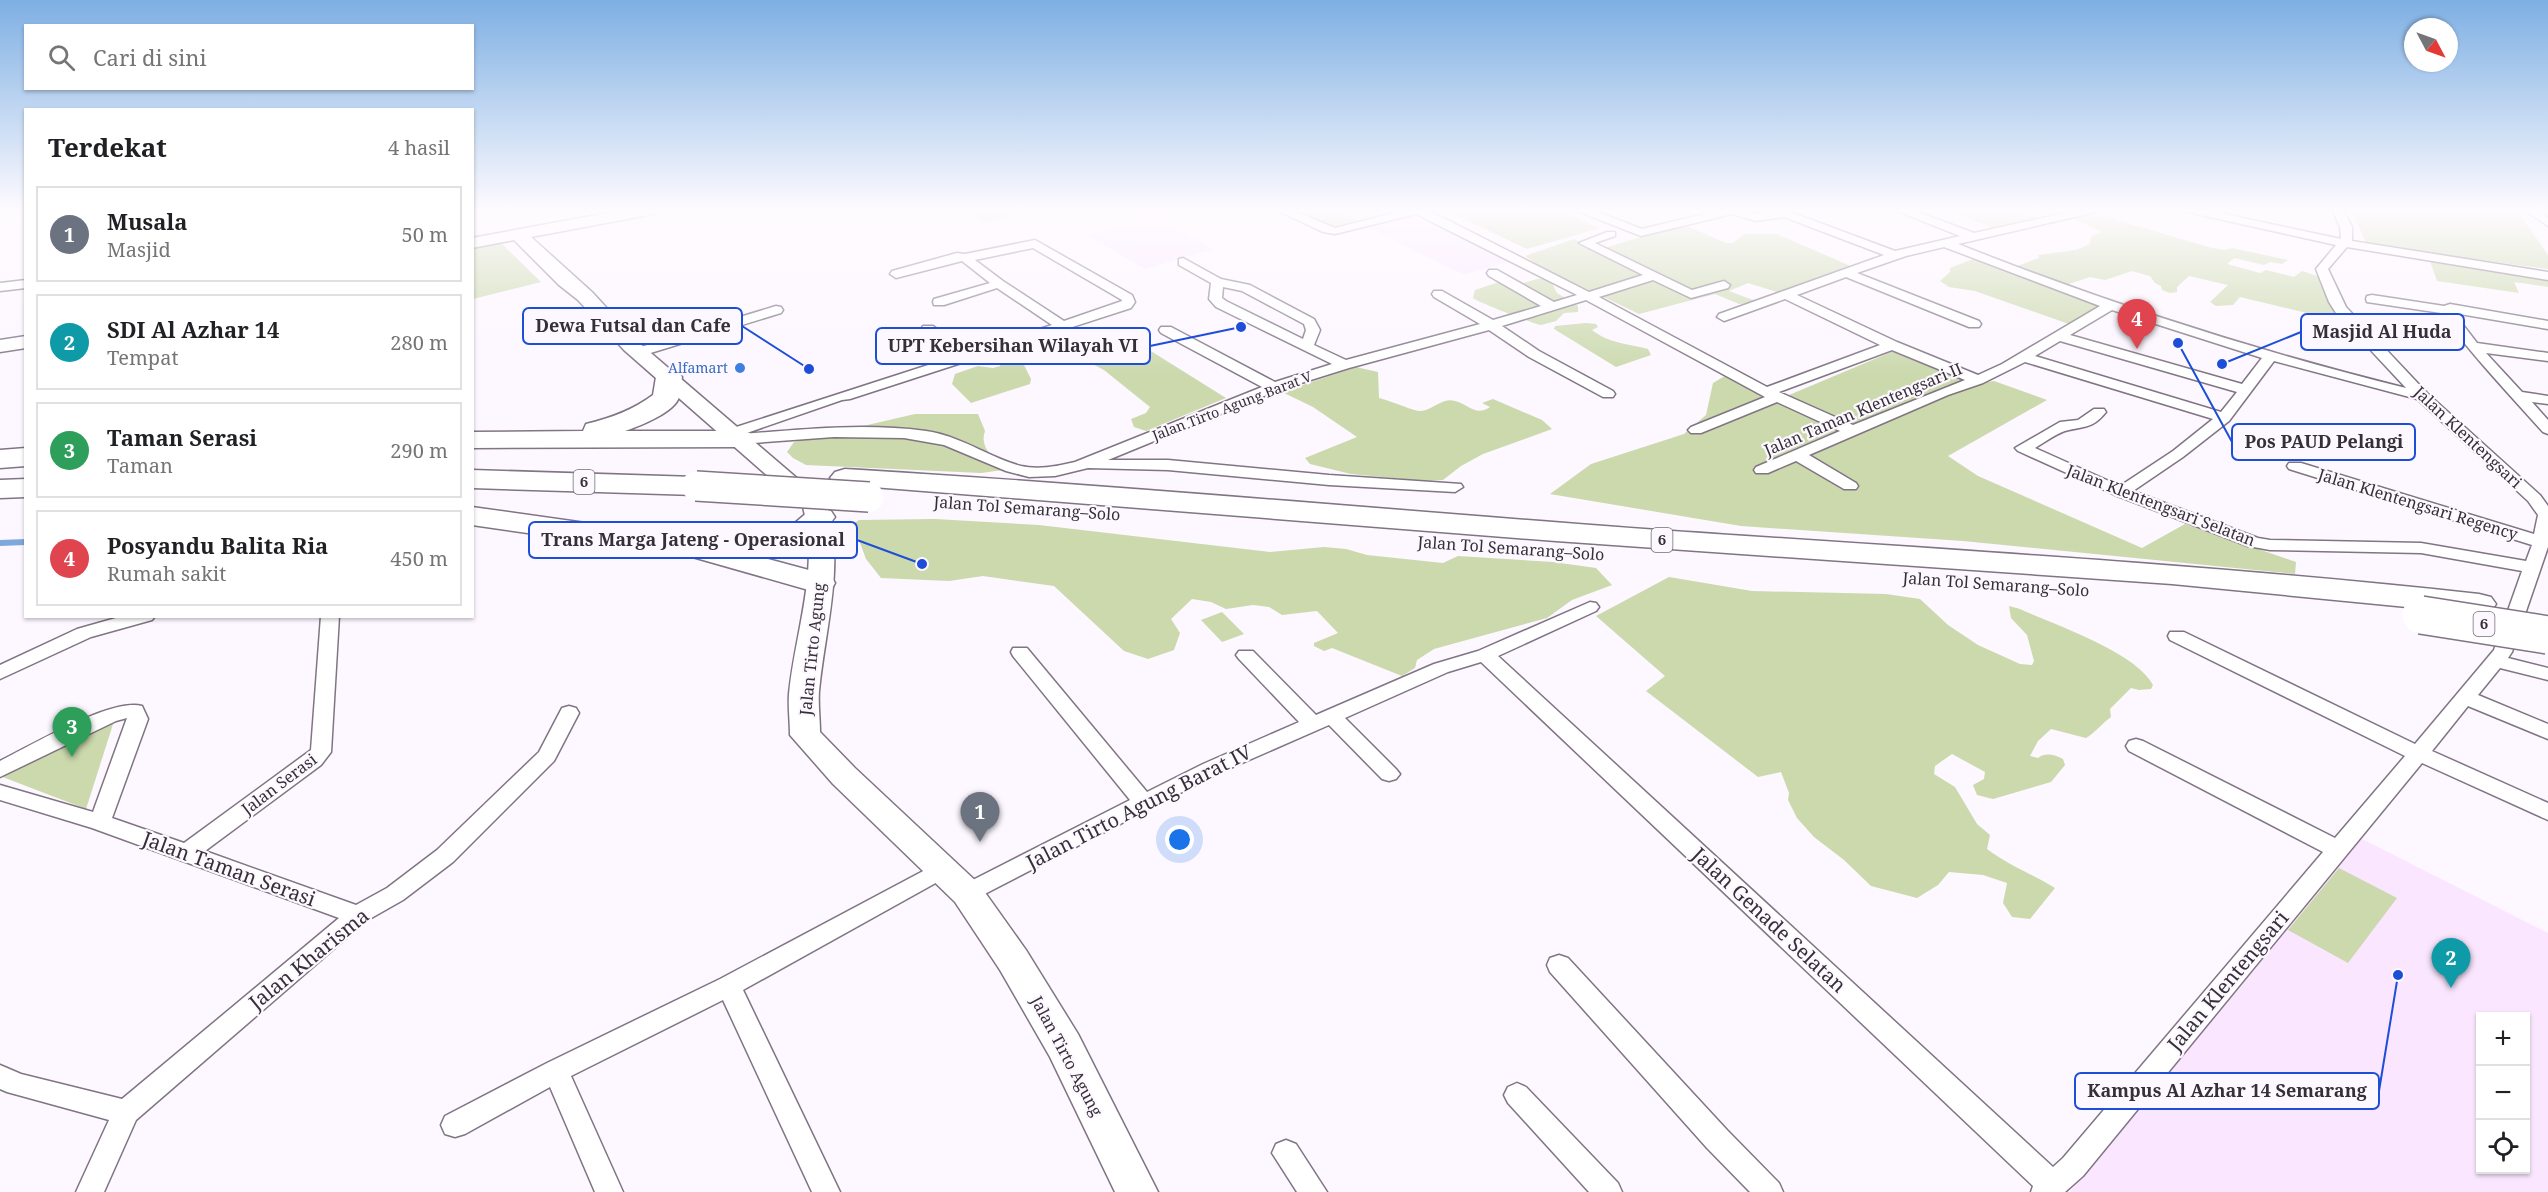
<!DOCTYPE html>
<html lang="id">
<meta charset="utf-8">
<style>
:root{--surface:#fff;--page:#f2f2f2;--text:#202124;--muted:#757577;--line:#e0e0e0;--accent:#1a73e8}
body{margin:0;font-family:"Noto Serif",serif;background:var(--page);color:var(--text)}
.controls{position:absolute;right:18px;bottom:18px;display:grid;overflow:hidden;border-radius:0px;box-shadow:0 2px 4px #0004}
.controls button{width:54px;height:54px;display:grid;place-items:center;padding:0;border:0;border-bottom:2px solid var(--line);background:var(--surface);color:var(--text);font:30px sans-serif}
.compass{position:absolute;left:2404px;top:18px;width:54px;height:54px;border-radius:50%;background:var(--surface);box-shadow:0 2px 4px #0004;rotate:131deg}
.you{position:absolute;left:1180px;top:840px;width:21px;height:21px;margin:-15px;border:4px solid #fff;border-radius:50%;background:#1a73e8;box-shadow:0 0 0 9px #1a73e833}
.badge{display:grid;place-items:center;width:39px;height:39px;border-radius:50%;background:var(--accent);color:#fff;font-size:20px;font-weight:700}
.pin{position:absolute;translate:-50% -50px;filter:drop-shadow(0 2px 3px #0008)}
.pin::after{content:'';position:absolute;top:32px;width:21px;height:18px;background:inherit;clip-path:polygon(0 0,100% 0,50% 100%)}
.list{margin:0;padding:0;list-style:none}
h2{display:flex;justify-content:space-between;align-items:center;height:78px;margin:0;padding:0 24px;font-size:26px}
h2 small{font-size:20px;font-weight:400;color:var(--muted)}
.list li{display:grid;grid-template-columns:39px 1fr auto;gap:18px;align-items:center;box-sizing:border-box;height:96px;margin:0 12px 12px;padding:0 12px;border:2px solid var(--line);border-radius:0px}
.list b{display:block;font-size:22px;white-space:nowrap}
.list p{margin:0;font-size:20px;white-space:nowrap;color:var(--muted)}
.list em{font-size:20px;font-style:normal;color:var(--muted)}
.icon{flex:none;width:33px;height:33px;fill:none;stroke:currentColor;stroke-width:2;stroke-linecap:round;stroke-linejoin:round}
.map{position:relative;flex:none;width:2548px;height:1192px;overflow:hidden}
.search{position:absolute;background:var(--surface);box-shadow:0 2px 4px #0004;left:24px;top:24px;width:450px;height:66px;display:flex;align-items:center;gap:15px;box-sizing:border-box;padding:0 21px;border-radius:0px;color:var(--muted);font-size:22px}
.panel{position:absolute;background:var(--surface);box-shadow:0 2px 4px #0004;left:24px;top:108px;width:450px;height:510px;border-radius:0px}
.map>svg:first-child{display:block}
.built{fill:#fae7ff;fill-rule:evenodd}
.green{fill:#cbd9ad}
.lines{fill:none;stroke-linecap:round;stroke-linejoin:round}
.stream{stroke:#7fa8dc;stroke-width:6}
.minor-casing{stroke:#817484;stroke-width:3}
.secondary-casing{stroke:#817484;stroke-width:3}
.motorway-casing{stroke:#817484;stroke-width:3}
.minor{fill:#fff;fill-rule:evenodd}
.secondary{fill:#fff;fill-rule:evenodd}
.motorway{fill:#fff;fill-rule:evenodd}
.motorway-bridge-far1-casing{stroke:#817484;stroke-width:32;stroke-linecap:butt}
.motorway-bridge-casing{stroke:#817484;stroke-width:40;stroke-linecap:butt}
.motorway-bridge-far1{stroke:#fff;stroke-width:29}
.motorway-bridge{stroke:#fff;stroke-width:37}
.shop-dot{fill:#3f7fe0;stroke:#fdf7ff;stroke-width:2}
.labels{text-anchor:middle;stroke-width:4.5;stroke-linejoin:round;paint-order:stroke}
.far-shop-label{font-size:14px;fill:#366cbe;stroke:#fdf7ff;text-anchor:end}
.far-street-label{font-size:14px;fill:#353037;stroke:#fdf7ff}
.shield{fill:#fdf7ff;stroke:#716c73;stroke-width:1.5}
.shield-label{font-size:15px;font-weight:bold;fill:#353037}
.street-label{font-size:16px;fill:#353037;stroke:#fdf7ff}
.near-street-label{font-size:20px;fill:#353037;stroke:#fdf7ff}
.leader{fill:none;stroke:#1d4ed8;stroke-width:2}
.callout-dot{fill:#1d4ed8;stroke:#fdf7ff;stroke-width:2}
.callout{fill:#fdf7ff;stroke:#1d4ed8;stroke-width:2}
.callout-label{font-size:18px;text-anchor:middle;font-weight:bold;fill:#353037}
</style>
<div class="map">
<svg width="2548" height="1192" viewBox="0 0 2548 1192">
<rect width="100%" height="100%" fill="#fdf7ff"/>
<g class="built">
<path d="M1415,214L1513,260L1464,275L1367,227Z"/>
<path d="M1156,218L1214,249L1145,269L1088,236Z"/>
<path d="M2358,837L2548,933V1192H2070ZM2480,1016H2526V1170H2480Z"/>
</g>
<g class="green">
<path d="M964,209H1039L985,222Z"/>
<path d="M1288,209H1337L1359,221L1327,229Z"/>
<path d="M1443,209H1556L1600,228L1527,249Z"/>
<path d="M1944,209H2002L2040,218L1997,230Z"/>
<path d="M2351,209H2516L2548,255V269L2367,245Z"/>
<path d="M2089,212L2212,248L2225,250L2232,248L2288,260L2282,264L2270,262L2264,265L2234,258L2227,264L2260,273L2266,270L2294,277L2302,271L2320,277L2327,300L2337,317L2307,313L2240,297L2233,305L2216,306L2210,302L2228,285L2189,276L2177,287V292L2170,293L2162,290L2161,286L2155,283L2150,276L2132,271L2105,280L2090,277L2066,285L2017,266L2039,258L2038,255L2076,250L2090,244L2091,236L2102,232L2076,220L2074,216Z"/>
<path d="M1689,227L1726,243H1733L1744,234H1777L1855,268L1783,294L1748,283L1729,291L1753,300V303L1739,304L1715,294L1639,314L1539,266L1525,256L1574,239L1598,250L1670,228Z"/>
<path d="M501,243L541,282L473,299V249Z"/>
<path d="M1978,257L2110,309L2069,324L1975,291L1949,287L1940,281L1950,272V268Z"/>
<path d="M2430,261L2548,279V287L2514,282L2519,293L2437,281Z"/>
<path d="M1549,278L1557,293L1578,306V312L1564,313L1556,321L1541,325C1533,324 1476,301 1473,298L1475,290L1505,280L1516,285L1537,279Z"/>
<path d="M1586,323L1596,324L1598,327L1592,330C1608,343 1629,344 1648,349L1651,355L1616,367L1554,329L1555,326Z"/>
<path d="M1122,333L1226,398L1146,431L1134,427L1131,419L1146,413L1150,407L1104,370L1083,359L1078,351L1087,345Z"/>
<path d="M1896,350L1973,384L1994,381L2047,400L1948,456L1978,476L2142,548L2185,524L2296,562L2295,574L1963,541L1741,526L1550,494L1591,464L1684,434L1706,415L1713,383L1730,373L1782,398Z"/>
<path d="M1014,356L1023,363L1031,379L1030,384L971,403L952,384L955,374L978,366L993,368L1000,366L1002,361Z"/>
<path d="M1356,367L1378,372L1379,398C1389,400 1413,411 1420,411C1433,411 1441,397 1455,401C1468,404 1476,417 1490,407L1482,403L1493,399L1542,420L1552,429L1483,454L1461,466L1443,480L1425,481L1351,474L1310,464L1305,458L1357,437L1313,407L1282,392Z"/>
<path d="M915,414H978L985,431C979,447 994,458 1003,470L981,473L806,465L793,458L787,452L794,442Z"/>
<path d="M935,519L1039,525L1270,552L1324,547L1346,549L1367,555L1443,563L1458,556L1553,562L1596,568L1612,585L1572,600L1547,618L1434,649L1417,660L1415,668L1402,676L1332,648L1324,651L1314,646V643L1338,633L1317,611L1282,615L1269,607L1253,605L1226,609L1211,602L1192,599L1171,619L1180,633L1174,650L1148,659L1124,651L1054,586L983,576L949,581L881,578L866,559L853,524L859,520Z"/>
<path d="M1669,577L1752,591L1886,594L1920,599L1948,625L1978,645L2020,664L2032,665L2034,661L2027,635L2011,618L2009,606L2020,609C2055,625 2136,652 2153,685L2151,689L2139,690L2131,688L2110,709L2111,717C2101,724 2096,732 2086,738L2051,729L2038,741L2030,756L2038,758C2046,752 2055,755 2063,759L2065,765L2051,782L1993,799L1977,795L1973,785L1984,779L1985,772L1952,754L1935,766L1934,774L1955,787L1977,824L1990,835L1987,849C2008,865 2032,874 2055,888L2030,919L2012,917L2003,903L2007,883L1983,875L1949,872L1938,885L1917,898L1871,886L1844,860L1814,837L1797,818L1788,800L1789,793L1781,772L1758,777L1646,691L1665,676L1596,616Z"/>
<path d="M1222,612L1244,634L1222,642L1201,620Z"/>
<path d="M114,721L86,809L0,776Z"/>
<path d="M2339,868L2397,898L2348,963L2288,930Z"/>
</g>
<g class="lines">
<path class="stream" d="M0,543L26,542"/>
<g class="minor-casing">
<g id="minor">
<path d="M1277,209H1290L1335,228L1409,209H1426L1589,292L1643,275L1579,243L1607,232H1615V236L1595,243L1692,290L1724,281L1730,285L1728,288L1691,298L1653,280L1599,297L1767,387L1880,345L1785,299L1724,321L1717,317L1719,314L1884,255L1784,217L1756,221L1732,214L1641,236L1577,211L1576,209H1590L1642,229L1725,209H1740L1757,214L1785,210L1895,251L1960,236L1897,211L1896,209H1910L1974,233L2083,209H2101L2096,212L1958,244C2104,302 2253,350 2406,388L2336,313L2329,302L2316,269L2336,245L2187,212L2182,209H2201L2341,239L2340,227L2332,209H2343L2352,227V241L2548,272V280L2347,247L2328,269L2346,307L2427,393L2540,495L2548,506V547L2512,652L2508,658L2548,668V680L2500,668L2478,695L2548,724V739L2468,706L2432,751L2548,803V820L2422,763L2083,1176L2065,1192H2031L2033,1186L1481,662L1448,672L1345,718L1396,769L1400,774L1396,779L1389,781L1382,779L1329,725L1217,774L975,899L967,902L959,899L955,893L959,887L1130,800L1013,656L1011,652L1013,648H1027L1147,792L1203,764L1299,722L1239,659L1236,655L1239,651H1253L1316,715L1434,664L1478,651L1590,602L1596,603L1599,607L1596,611L1498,656L2053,1167L2063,1158L2323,852L2129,751L2126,746L2129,741L2136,739L2143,741L2335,838L2405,756L2170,640L2168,636L2170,632H2184L2415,744L2494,650L2522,571L2421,553L2270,550L2248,546L2115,495L2018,451L2015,448L2060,422L2078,420L2094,409H2104L2106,412C2093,428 2086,426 2069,430C2058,432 2045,442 2035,448L2120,486L2173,451L2213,419L2025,362L1983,383L1948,395L1809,455L1856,483L1858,486L1856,489H1844L1796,461L1768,473H1756L1754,470L1756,467L1840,431L1777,402L1701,433H1691L1688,430L1691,427L1765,397L1586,300L1502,326L1539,351L1613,391L1615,394L1613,397H1603L1529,357L1489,330L1349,368L1279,390L1108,460H1168L1329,475L1461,484L1463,487L1455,492L1329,485L1168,470L1088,468L1055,476L1029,477L1006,471L944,445L904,438L834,437L740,444L735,442L732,439L734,436L727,432L730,429L956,356L923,332L921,329L923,326H933L968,352L1052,325L997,288L944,305H934L933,302L934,299L990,283L962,261L896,278L890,274L892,271L957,253L965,254L1035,240L1132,295L1135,302L1131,308L850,399L842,400L744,434C804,429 866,423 926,431C961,436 988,457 1021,466C1039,470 1058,466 1075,462L1262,387L1161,333L1159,330L1161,327H1171L1275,382L1332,364L1216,307L1209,299L1211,283L1179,265V259L1183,258L1221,279L1250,285L1314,319L1320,330L1314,345L1346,360L1480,324L1434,297L1432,294L1434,291H1442L1493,320L1541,306L1489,276L1487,273L1489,270H1497L1554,302L1577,295L1416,214L1335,234L1323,232L1278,211ZM1944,247L2100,306L2002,364L1978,375L1897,342L1797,295L1846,277L1969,327H1979L1981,324L1979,321L1857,273L1906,256ZM1033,248L1122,300V301L1064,321L1003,281L975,260ZM1223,287L1242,291L1304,324L1306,330L1303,339L1226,301L1222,298ZM2112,310L2262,358L2242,384L2070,335ZM2060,341L2237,392L2221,412L2035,356ZM1892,350L1965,380L1853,425L1779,392ZM2274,361L2417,399L2528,501L2538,515L2534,534L2301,463H2289L2287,466L2289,469L2532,545L2526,561L2421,543L2270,540L2258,538L2133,491L2183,457L2229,421Z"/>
<path d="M2523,209H2536L2548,218V226Z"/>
<path d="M26,280V288L0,291V283Z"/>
<path d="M2372,295L2444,306L2450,304L2548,321V329L2454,313L2477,343L2548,353V361L2486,353L2522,392L2548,396V404L2532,402L2548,420V434L2543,432C2508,393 2472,355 2441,313L2367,302L2366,299L2367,296Z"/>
<path d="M776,306L781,307L783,310L781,313L644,355L639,356L632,352L634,349Z"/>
<path d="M123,616H155L152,620L91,637L0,679V665L77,629Z"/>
<path d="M321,616H339L331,752L321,765L205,851L356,905L387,888L437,850L539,752L562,708L569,706L576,708L579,713L554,761L453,862L403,900L366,921L136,1120L104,1192H76L109,1120L7,1092L0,1089V1065L21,1074L122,1099L339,918L92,828L0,800V785L93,812L127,718L116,721L0,777V761C31,746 110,698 142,706L148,719L112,818L184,843L311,750Z"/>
<path d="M942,861L950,863L953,869L950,875L743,990L840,1192H812L723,1000L571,1076L623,1192H595L550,1087L465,1134L455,1137L445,1134L441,1125L445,1116L547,1063L720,979Z"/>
<path d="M1559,955L1568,958L1727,1130L1779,1183L1783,1192H1750L1707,1148L1550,972L1547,965L1550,958Z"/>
<path d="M1517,1083L1526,1087L1618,1183L1622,1192H1589L1508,1103L1504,1095L1508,1087Z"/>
<path d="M1286,1140L1296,1144L1327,1192H1297L1272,1153L1276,1144Z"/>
</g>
</g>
<g class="secondary-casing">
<g id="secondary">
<path d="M629,209H662L654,214L531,237L592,292L638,342L827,504C845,565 825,629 819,691C818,705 820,719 820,732L855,768L979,884L1026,950L1078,1034L1158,1192H1115L1050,1057L1000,970L955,902L833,784L790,735C790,721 788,707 789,694C795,632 820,569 803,507L624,350L578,300L559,285L514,240L472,248V238Z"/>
<path d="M26,336V348L0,352V340Z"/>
</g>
</g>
<g class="motorway-casing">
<g id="motorway">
<path d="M669,369L678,371L682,377C681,383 681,391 679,397C675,412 640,426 625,431H740L750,433L754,439L750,445L740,447L472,448V432L583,431L586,424C611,418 633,410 653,395L656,377L660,371Z"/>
<path d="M26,448V466L0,468V450Z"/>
<path d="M845,469C1116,485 1387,510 1658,530C1932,549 2206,564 2479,594L2491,597L2496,604L2491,611L2479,614L2172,584L1556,541L835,484L830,478L835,472Z"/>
<path d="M472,470L696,477L706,480L711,486L706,492L696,495L472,488Z"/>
<path d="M26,479V497L0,498V480Z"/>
<path d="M472,507L692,538L721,545L734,541L768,540L789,528L809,511L820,508L831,511L835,517C819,540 795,554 768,559L831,576L835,583L831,590L819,593L689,556L472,525Z"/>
</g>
</g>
<use href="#minor" class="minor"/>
<use href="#secondary" class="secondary"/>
<use href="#motorway" class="motorway"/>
<g class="motorway-bridge-far1-casing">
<path id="motorway-bridge-far1" d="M696,486L869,497"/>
</g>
<g class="motorway-bridge-casing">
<path id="motorway-bridge" d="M2421,615L2548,635"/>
</g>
<use href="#motorway-bridge-far1" class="motorway-bridge-far1"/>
<use href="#motorway-bridge" class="motorway-bridge"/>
</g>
<linearGradient id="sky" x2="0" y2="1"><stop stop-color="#7eafe3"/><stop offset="0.56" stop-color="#fefbff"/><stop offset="1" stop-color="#fefbff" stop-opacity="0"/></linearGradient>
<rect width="2548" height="375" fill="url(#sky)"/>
<circle class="shop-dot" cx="740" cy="368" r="6"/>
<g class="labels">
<g class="far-shop-label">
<text x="728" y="373">Alfamart</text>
</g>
<g class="far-street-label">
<text transform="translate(1232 406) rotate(-21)" y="5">Jalan Tirto Agung Barat V</text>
</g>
<g class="shield">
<rect x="573.5" y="470" width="21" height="24" rx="4.5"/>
<rect x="1651.5" y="528" width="21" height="24" rx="4.5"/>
<rect x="2473.5" y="612" width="21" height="24" rx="4.5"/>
</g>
<g class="shield-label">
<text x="584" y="487">6</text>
<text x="1662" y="545">6</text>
<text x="2484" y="629">6</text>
</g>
<g class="street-label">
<text transform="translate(1863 409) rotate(-23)" y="6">Jalan Taman Klentengsari II</text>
<text transform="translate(2468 437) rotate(43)" y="6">Jalan Klentengsari</text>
<text transform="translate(2418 504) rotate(17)" y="6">Jalan Klentengsari Regency</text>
<text transform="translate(2161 505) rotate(21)" y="6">Jalan Klentengsari Selatan</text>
<text transform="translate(1027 508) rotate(4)" y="6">Jalan Tol Semarang–Solo</text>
<text transform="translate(1511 548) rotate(4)" y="6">Jalan Tol Semarang–Solo</text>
<text transform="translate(1996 584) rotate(4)" y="6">Jalan Tol Semarang–Solo</text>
<text transform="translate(812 649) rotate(-84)" y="6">Jalan Tirto Agung</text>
<text transform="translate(279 784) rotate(-37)" y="6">Jalan Serasi</text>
<text transform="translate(1067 1056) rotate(62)" y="6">Jalan Tirto Agung</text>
</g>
<g class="near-street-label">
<text transform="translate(1139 807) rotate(-27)" y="7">Jalan Tirto Agung Barat IV</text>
<text transform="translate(229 869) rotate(20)" y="7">Jalan Taman Serasi</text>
<text transform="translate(1769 920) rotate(43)" y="7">Jalan Genade Selatan</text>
<text transform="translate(309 959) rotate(-39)" y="7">Jalan Kharisma</text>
<text transform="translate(2228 981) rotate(-50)" y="7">Jalan Klentengsari</text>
</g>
</g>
<path class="leader" d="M809 369L742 326M2222 364L2301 332M1241 327L1150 346M2178 343L2232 442M922 564L857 540M2398 975L2379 1091"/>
<g class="callout-dot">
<circle cx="809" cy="369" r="6"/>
<circle cx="2222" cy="364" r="6"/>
<circle cx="1241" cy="327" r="6"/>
<circle cx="2178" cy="343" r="6"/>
<circle cx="922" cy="564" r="6"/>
<circle cx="2398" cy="975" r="6"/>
</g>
<g class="callout">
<rect x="523" y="308" width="219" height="36" rx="6"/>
<rect x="2301" y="314" width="163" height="36" rx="6"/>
<rect x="876" y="328" width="274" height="36" rx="6"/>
<rect x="2232" y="424" width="183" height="36" rx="6"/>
<rect x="529" y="522" width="328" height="36" rx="6"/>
<rect x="2075" y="1073" width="304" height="36" rx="6"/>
</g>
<g class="callout-label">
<text x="633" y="332">Dewa Futsal dan Cafe</text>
<text x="2382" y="338">Masjid Al Huda</text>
<text x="1013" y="352">UPT Kebersihan Wilayah VI</text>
<text x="2324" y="448">Pos PAUD Pelangi</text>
<text x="693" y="546">Trans Marga Jateng - Operasional</text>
<text x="2227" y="1097">Kampus Al Azhar 14 Semarang</text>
</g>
</svg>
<div class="controls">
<button>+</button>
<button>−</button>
<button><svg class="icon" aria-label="locate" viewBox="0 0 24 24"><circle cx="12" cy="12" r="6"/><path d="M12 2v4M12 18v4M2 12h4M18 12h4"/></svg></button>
</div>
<svg class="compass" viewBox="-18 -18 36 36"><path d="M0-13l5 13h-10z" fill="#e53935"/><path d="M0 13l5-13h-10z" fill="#757577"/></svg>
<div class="you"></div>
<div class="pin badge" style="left:980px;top:842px;background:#6b7280">1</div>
<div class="pin badge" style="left:2451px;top:988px;background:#0f9aa8">2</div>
<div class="pin badge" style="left:72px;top:757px;background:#2e9e5b">3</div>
<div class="pin badge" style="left:2137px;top:349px;background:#e0444e">4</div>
<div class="search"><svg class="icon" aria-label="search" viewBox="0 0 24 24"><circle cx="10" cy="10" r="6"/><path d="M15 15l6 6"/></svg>Cari di sini</div>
<section class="panel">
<h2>Terdekat<small>4 hasil</small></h2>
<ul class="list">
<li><span class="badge" style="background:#6b7280">1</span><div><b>Musala</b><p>Masjid</p></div><em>50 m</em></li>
<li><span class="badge" style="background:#0f9aa8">2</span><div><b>SDI Al Azhar 14</b><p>Tempat</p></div><em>280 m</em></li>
<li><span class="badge" style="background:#2e9e5b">3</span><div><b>Taman Serasi</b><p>Taman</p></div><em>290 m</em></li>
<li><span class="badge" style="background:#e0444e">4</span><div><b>Posyandu Balita Ria</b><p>Rumah sakit</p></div><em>450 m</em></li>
</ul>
</section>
</div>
